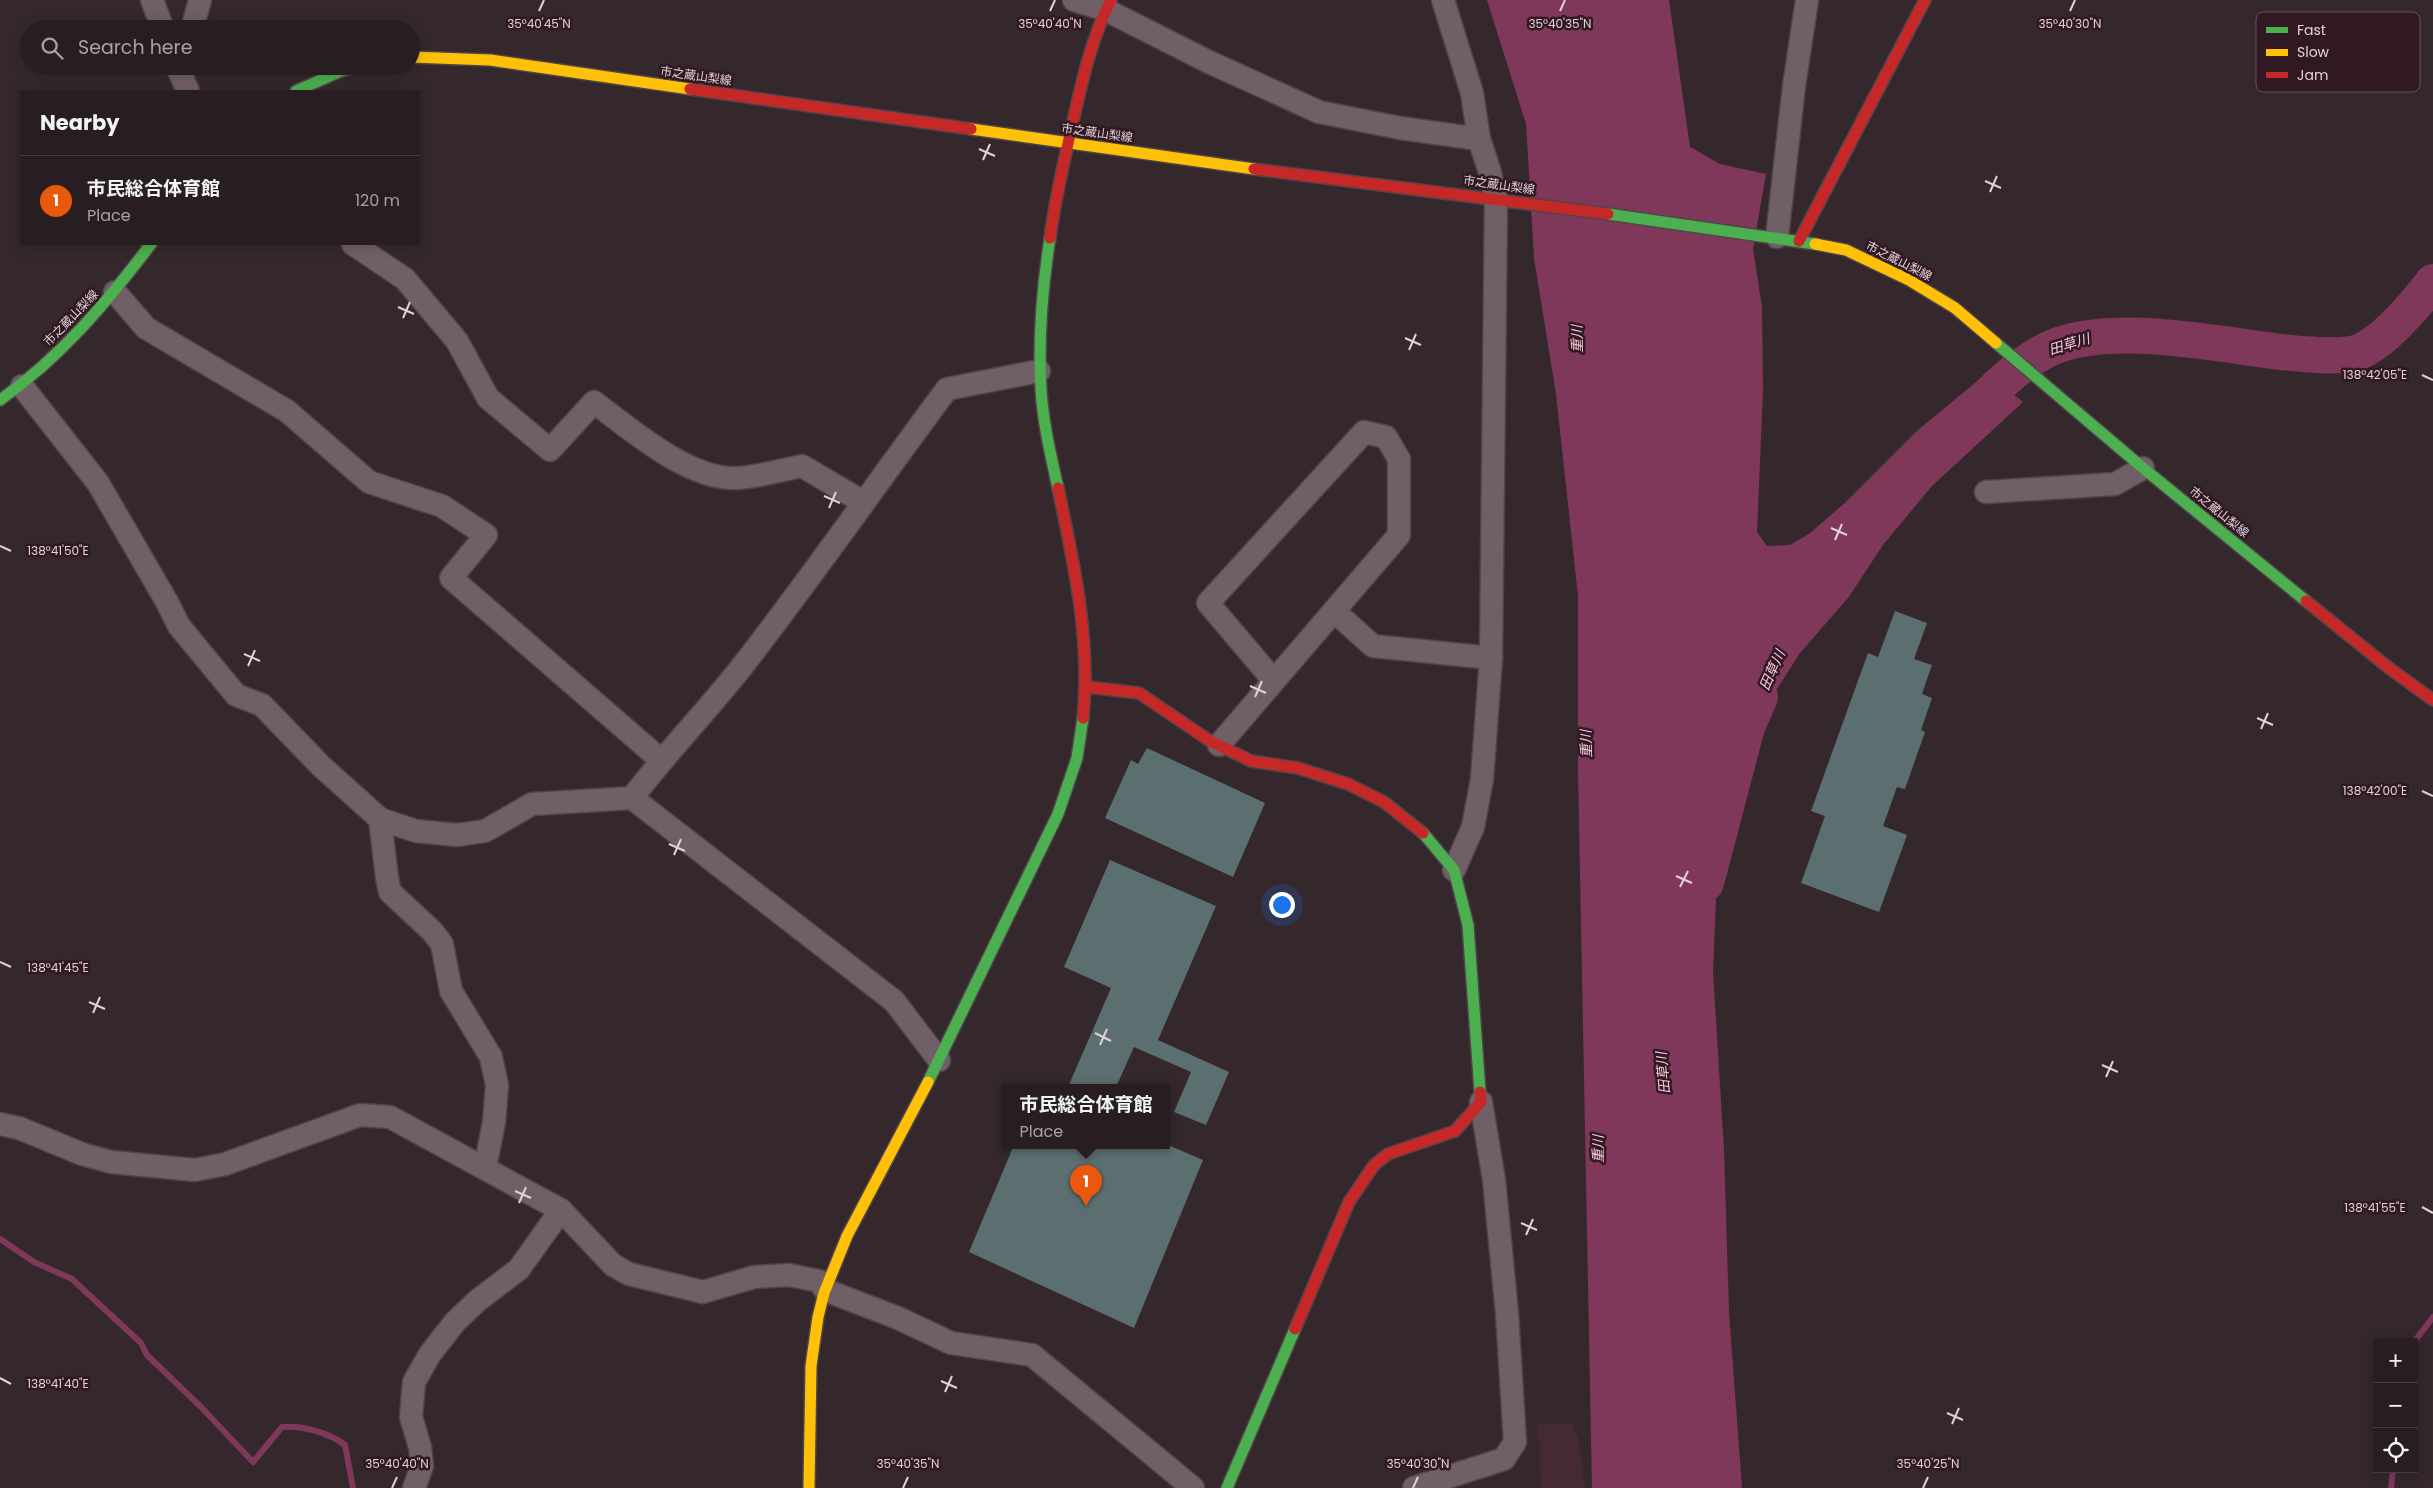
<!DOCTYPE html>
<meta charset="utf-8">
<style>
:root{--surface:#281e22;--page:#30272a;--text:#f1f3f6;--muted:#a5a2a5;--line:#443c40;--accent:#ea580c}
body{margin:0;font-family:Poppins,"Noto Sans JP",sans-serif;background:var(--page);color:var(--text)}
.controls{position:absolute;right:15px;bottom:15px;display:grid;overflow:hidden;border-radius:0px;box-shadow:0 2px 12px #0003}
.controls button{width:45px;height:45px;display:grid;place-items:center;padding:0;border:0;border-bottom:1px solid var(--line);background:var(--surface);color:var(--text);font:25px sans-serif}
.you{position:absolute;left:1281px;top:904px;width:18px;height:18px;margin:-12px;border:4px solid #fff;border-radius:50%;background:#1a73e8;box-shadow:0 0 0 8px #1a73e833}
.badge{display:grid;place-items:center;width:32px;height:32px;border-radius:50%;background:var(--accent);color:#fff;font-size:16px;font-weight:700}
.pin{position:absolute;translate:-50% -41px;filter:drop-shadow(0 1px 2px #0008)}
.pin::after{content:'';position:absolute;top:26px;width:18px;height:15px;background:inherit;clip-path:polygon(0 0,100% 0,50% 100%)}
.popup{position:absolute;left:1002px;top:1084px;width:168px;height:65px;box-sizing:border-box;display:grid;place-content:center;border-radius:0px;background:var(--surface);filter:drop-shadow(0 1px 4px #0005);font-size:16px;white-space:nowrap;color:var(--muted)}
.popup b{font-size:19px;color:var(--text)}
.popup::after{content:'';position:absolute;left:50%;top:100%;margin-left:-10px;border:10px solid transparent;border-top-color:var(--surface)}
.list{margin:0;padding:0;list-style:none}
h2{display:flex;justify-content:space-between;align-items:center;height:65px;margin:0;padding:0 20px;font-size:21px}
h2 small{font-size:16px;font-weight:400;color:var(--muted)}
.list li{display:grid;grid-template-columns:32px 1fr auto;gap:15px;align-items:center;box-sizing:border-box;height:90px;padding:0 20px;border-top:1px solid var(--line)}
.list b{display:block;font-size:19px;white-space:nowrap}
.list p{margin:0;font-size:16px;white-space:nowrap;color:var(--muted)}
.list em{font-size:16px;font-style:normal;color:var(--muted)}
.icon{flex:none;width:28px;height:28px;fill:none;stroke:currentColor;stroke-width:2;stroke-linecap:round;stroke-linejoin:round}
.map{position:relative;flex:none;width:2433px;height:1488px;overflow:hidden}
.search{position:absolute;background:var(--surface);box-shadow:0 2px 12px #0003;left:20px;top:20px;width:400px;height:55px;display:flex;align-items:center;gap:12px;box-sizing:border-box;padding:0 18px;border-radius:28px;color:var(--muted);font-size:19px}
.panel{position:absolute;background:var(--surface);box-shadow:0 2px 12px #0003;left:20px;top:90px;width:400px;height:155px;border-radius:0px}
.map>svg:first-child{display:block}
.built{fill:#452935}
.water{fill:#80385a}
.lines{fill:none;stroke-linecap:round;stroke-linejoin:round}
.stream{stroke:#80385a;stroke-width:6}
.river{stroke:#80385a;stroke-width:36}
.building{fill:#5b6e70}
.street-casing{stroke:#504449;stroke-width:25}
.fast-casing{stroke:#504449;stroke-width:14}
.slow-casing{stroke:#504449;stroke-width:14}
.jam-casing{stroke:#504449;stroke-width:14}
.street{stroke:#715f67;stroke-width:22}
.fast{stroke:#4caf50;stroke-width:11}
.slow{stroke:#ffc107;stroke-width:11}
.jam{stroke:#c62828;stroke-width:11}
.ticks{fill:none;stroke:#e1d1d7;stroke-width:2}
.labels{text-anchor:middle;stroke-width:5;stroke-linejoin:round;paint-order:stroke}
.street-label{font-size:12px;fill:#e1d1d7;stroke:#301923}
.water-label{font-size:14px;font-style:italic;fill:#f9cadc;stroke:#301923}
.key{fill:#301923;stroke:#655059;stroke-width:1}
.key-label{font-size:14px;fill:#e1d1d7}
.ticks-label{font-size:12px;text-anchor:middle;fill:#e1d1d7;stroke:#301923;stroke-width:5;stroke-linejoin:round;paint-order:stroke}
</style>
<div class="map">
<svg width="2433" height="1488" viewBox="0 0 2433 1488">
<rect width="100%" height="100%" fill="#35282d"/>
<path class="built" d="M1536,1424H1572L1578,1438L1585,1488H1541L1540,1448Z"/>
<path class="water" d="M1487,0H1669L1690,147L1720,164L1766,174L1753,249L1762,307L1763,391L1757,532L1767,546L1790,545L1809,534L1847,501L1918,430L1987,373L2023,402L1932,486L1883,545L1848,598L1800,653L1721,776L1713,973L1724,1150L1729,1312L1742,1488H1592L1578,770V596L1556,394L1534,258L1526,124Z"/>
<g class="lines">
<g class="stream">
<path d="M0,1239L34,1262L72,1279L141,1343L147,1355L201,1407L253,1462L282,1427C302,1425 329,1433 345,1445L353,1488"/>
<path d="M2414,1342L2433,1317"/>
<path d="M2391,1488L2393,1469"/>
</g>
<g class="river">
<path d="M1965,419C1989,394 2017,364 2049,349C2108,321 2216,344 2281,352C2301,354 2336,358 2356,353C2382,345 2417,303 2433,282"/>
<path d="M1706,883L1747,727L1760,697"/>
</g>
</g>
<g class="building">
<path d="M1895,611L1927,623L1914,659L1932,665L1922,694L1932,698L1921,730L1925,732L1905,789L1897,787L1883,826L1907,835L1879,912L1801,883L1825,816L1811,811L1868,653L1878,657Z"/>
<path d="M1147,748L1265,803L1233,877L1105,818L1131,760L1138,764Z"/>
<path d="M1110,860L1216,906L1158,1040L1229,1072L1206,1125L1174,1112L1191,1072L1134,1047L1116,1087H1068L1111,988L1064,967Z"/>
<path d="M1014,1145H1168L1203,1160L1134,1328L969,1252Z"/>
</g>
<g class="lines">
<g class="street-casing">
<g id="street">
<path d="M152,0L163,29"/>
<path d="M1074,0L1106,10L1209,62L1319,112L1400,128L1479,139"/>
<path d="M1443,0L1472,93L1479,139L1489,169L1496,198L1491,658L1482,779L1473,827L1454,870"/>
<path d="M192,29L200,0"/>
<path d="M177,66L188,91"/>
<path d="M1777,237L1794,86L1807,0"/>
<path d="M353,244L405,279L457,341L488,398L550,450L594,402C630,429 690,481 737,478C758,477 781,470 802,466L863,502"/>
<path d="M115,292L146,328L287,411L369,482L442,506L486,535L451,578L661,760"/>
<path d="M22,386L98,483L167,602L179,626L236,695L262,705L321,766L380,819L387,878L390,892L432,931L442,944L451,991L491,1057L497,1085L494,1122L485,1168"/>
<path d="M1986,492L2115,484L2143,468"/>
<path d="M1334,611L1373,646L1491,658"/>
<path d="M1219,745L1399,535V459L1386,437L1364,432L1208,603L1274,681"/>
<path d="M632,798L894,1001L939,1060"/>
<path d="M380,819L416,831L457,835L485,831L532,804L632,798C667,752 708,710 744,664C814,574 879,480 947,389L1039,371"/>
<path d="M0,1124L19,1128L82,1154L111,1162L195,1170L225,1164L360,1115L390,1117L561,1210L613,1265L629,1274L703,1292L754,1277L789,1275L819,1281L825,1290L898,1318L951,1343L1032,1355L1193,1488"/>
<path d="M414,1488L422,1466L420,1447L411,1417L414,1382L430,1354L455,1322L477,1301L519,1269L561,1210"/>
<path d="M1414,1488L1504,1459L1515,1442L1507,1313L1494,1180L1481,1102"/>
</g>
</g>
<g class="fast-casing">
<g id="fast">
<path d="M296,91L341,71L359,66"/>
<path d="M1608,214L1815,244"/>
<path d="M1050,238C1042,289 1038,339 1041,390C1043,423 1051,456 1058,488"/>
<path d="M1996,343L2143,468L2306,601"/>
<path d="M0,400C61,357 106,303 151,244"/>
<path d="M1423,833L1454,870L1468,925L1480,1092"/>
<path d="M928,1082L1058,814L1077,758L1083,718"/>
<path d="M1227,1488L1295,1329"/>
</g>
</g>
<g class="slow-casing">
<g id="slow">
<path d="M411,57L490,60L690,89"/>
<path d="M971,129L1254,169"/>
<path d="M1815,244L1846,250L1909,280L1955,308L1996,343"/>
<path d="M809,1488L811,1366L818,1317L824,1293L847,1236L928,1082"/>
</g>
</g>
<g class="jam-casing">
<g id="jam">
<path d="M690,89L971,129"/>
<path d="M1254,169L1608,214"/>
<path d="M1050,238C1055,198 1065,157 1074,117C1083,77 1092,37 1111,0"/>
<path d="M1799,241L1925,0"/>
<path d="M1058,488C1074,564 1091,640 1083,718"/>
<path d="M2306,601L2389,668L2433,700"/>
<path d="M1087,687L1139,693L1210,741L1251,761L1298,768L1348,784L1384,802L1423,833"/>
<path d="M1295,1329L1349,1202L1374,1165L1388,1154L1455,1131L1481,1102L1480,1092"/>
</g>
</g>
<use href="#street" class="street"/>
<use href="#fast" class="fast"/>
<use href="#slow" class="slow"/>
<use href="#jam" class="jam"/>
</g>
<path class="ticks" d="M539,11L544,0M1050,11L1055,0M1560,11L1565,0M2070,11L2075,0M979,149L995,156M983,160L990,144M1985,181L2001,188M1990,192L1997,176M398,307L414,314M403,318L410,302M1405,338L1421,345M1409,350L1416,334M2422,375L2433,380M824,496L840,503M829,508L836,492M1831,528L1847,535M1835,540L1842,524M0,546L11,551M244,654L260,661M248,666L255,650M1250,686L1266,693M1255,697L1262,681M2257,718L2273,725M2261,729L2268,713M2422,791L2433,796M669,844L685,851M674,855L681,839M1676,876L1692,883M1680,887L1688,871M0,962L11,967M89,1002L105,1009M93,1013L100,997M1095,1033L1111,1041M1100,1045L1107,1029M2102,1065L2118,1072M2106,1077L2113,1061M515,1191L531,1198M519,1203L526,1187M2422,1207L2433,1213M1521,1223L1537,1230M1526,1235L1533,1219M0,1378L11,1384M941,1381L957,1388M945,1392L952,1376M1947,1413L1963,1420M1952,1424L1959,1408M392,1488L397,1477M903,1488L908,1477M1413,1488L1418,1477M1923,1488L1928,1477"/>
<g class="labels">
<g class="street-label">
<text transform="translate(696 76) rotate(8)" y="4">市之蔵山梨線</text>
<text transform="translate(1097 133) rotate(8)" y="4">市之蔵山梨線</text>
<text transform="translate(1499 185) rotate(8)" y="4">市之蔵山梨線</text>
<text transform="translate(1899 261) rotate(27)" y="4">市之蔵山梨線</text>
<text transform="translate(71 318) rotate(-46)" y="4">市之蔵山梨線</text>
<text transform="translate(2219 512) rotate(39)" y="4">市之蔵山梨線</text>
</g>
<g class="water-label">
<text transform="translate(1577 339) rotate(-91)" y="5">重川</text>
<text transform="translate(2069 344) rotate(-17)" y="5">田草川</text>
<text transform="translate(1772 670) rotate(-66)" y="5">田草川</text>
<text transform="translate(1586 744) rotate(-92)" y="5">重川</text>
<text transform="translate(1663 1073) rotate(-95)" y="5">田草川</text>
<text transform="translate(1598 1149) rotate(-90)" y="5">重川</text>
</g>
</g>
<rect x="2256" y="12" width="164" height="80" rx="8" class="key"/>
<rect x="2266" y="27" width="22" height="6" fill="#4caf50"/>
<rect x="2266" y="49" width="22" height="7" fill="#ffc107"/>
<rect x="2266" y="72" width="22" height="6" fill="#c62828"/>
<g class="key-label">
<text x="2297" y="35">Fast</text>
<text x="2297" y="57">Slow</text>
<text x="2297" y="80">Jam</text>
</g>
<g class="ticks-label">
<text x="539" y="28">35°40'45"N</text>
<text x="1050" y="28">35°40'40"N</text>
<text x="1560" y="28">35°40'35"N</text>
<text x="2070" y="28">35°40'30"N</text>
<text x="2375" y="379">138°42'05"E</text>
<text x="58" y="555">138°41'50"E</text>
<text x="2375" y="795">138°42'00"E</text>
<text x="58" y="972">138°41'45"E</text>
<text x="2375" y="1212">138°41'55"E</text>
<text x="58" y="1388">138°41'40"E</text>
<text x="397" y="1468">35°40'40"N</text>
<text x="908" y="1468">35°40'35"N</text>
<text x="1418" y="1468">35°40'30"N</text>
<text x="1928" y="1468">35°40'25"N</text>
</g>
</svg>
<div class="controls">
<button>+</button>
<button>−</button>
<button><svg class="icon" aria-label="locate" viewBox="0 0 24 24"><circle cx="12" cy="12" r="6"/><path d="M12 2v4M12 18v4M2 12h4M18 12h4"/></svg></button>
</div>
<div class="you"></div>
<div class="pin badge" style="left:1086px;top:1206px">1</div>
<div class="popup"><b>市民総合体育館</b>Place</div>
<div class="search"><svg class="icon" aria-label="search" viewBox="0 0 24 24"><circle cx="10" cy="10" r="6"/><path d="M15 15l6 6"/></svg>Search here</div>
<section class="panel">
<h2>Nearby<small></small></h2>
<ul class="list">
<li><span class="badge">1</span><div><b>市民総合体育館</b><p>Place</p></div><em>120 m</em></li>
</ul>
</section>
</div>
